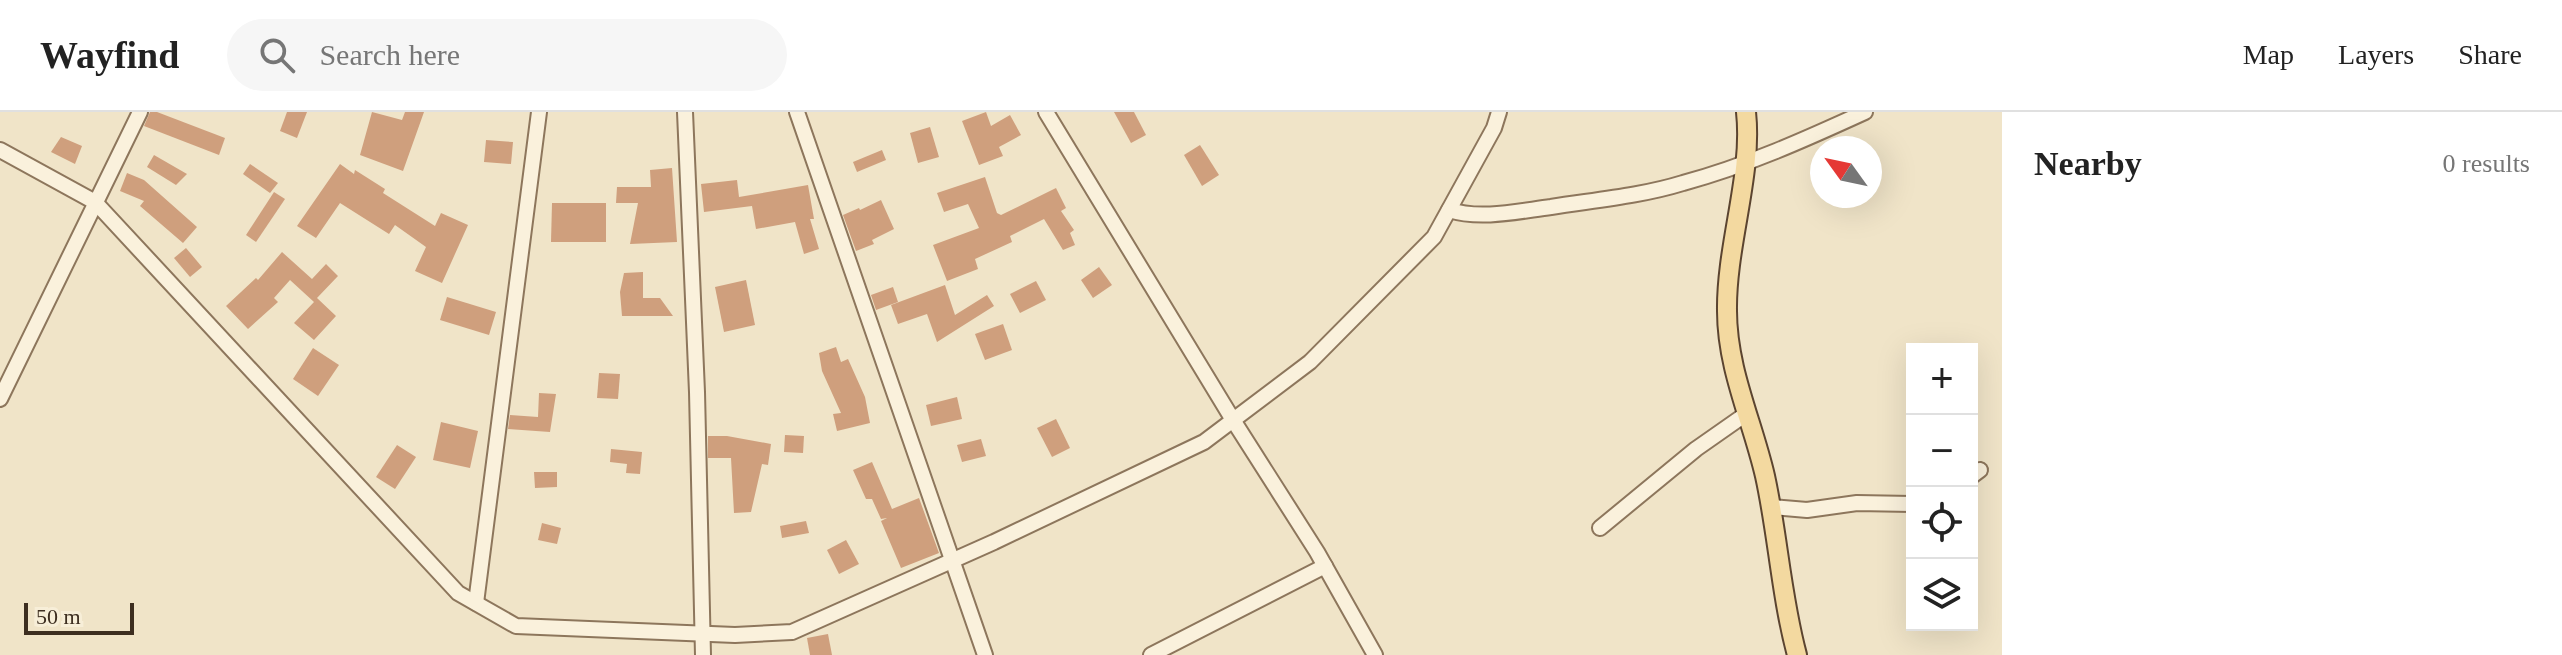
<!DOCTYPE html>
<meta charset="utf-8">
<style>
:root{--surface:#fff;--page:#f6f6f6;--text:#222;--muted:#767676;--line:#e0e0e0}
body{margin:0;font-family:"Times New Roman",serif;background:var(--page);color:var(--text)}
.controls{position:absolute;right:24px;bottom:24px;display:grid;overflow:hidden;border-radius:0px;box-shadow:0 8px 32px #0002}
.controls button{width:72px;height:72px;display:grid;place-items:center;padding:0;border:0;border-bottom:2px solid var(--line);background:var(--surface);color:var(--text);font:40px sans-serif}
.compass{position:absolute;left:1810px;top:24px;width:72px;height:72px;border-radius:50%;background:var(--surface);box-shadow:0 8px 32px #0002;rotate:303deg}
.scale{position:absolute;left:24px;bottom:20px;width:110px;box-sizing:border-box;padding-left:8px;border:4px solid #3d2e20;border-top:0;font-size:22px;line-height:28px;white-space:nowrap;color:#3d2e20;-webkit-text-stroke:6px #f7eed8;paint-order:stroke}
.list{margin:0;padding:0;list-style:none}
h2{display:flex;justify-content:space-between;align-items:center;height:104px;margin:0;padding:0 32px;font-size:34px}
h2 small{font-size:26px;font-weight:400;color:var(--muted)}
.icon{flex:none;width:44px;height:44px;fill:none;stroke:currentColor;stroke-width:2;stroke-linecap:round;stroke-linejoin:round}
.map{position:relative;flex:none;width:2002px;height:543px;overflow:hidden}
header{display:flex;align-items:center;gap:48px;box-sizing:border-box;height:112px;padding:0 40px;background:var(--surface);border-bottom:2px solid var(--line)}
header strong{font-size:38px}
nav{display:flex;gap:44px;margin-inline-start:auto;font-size:28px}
.search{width:560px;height:72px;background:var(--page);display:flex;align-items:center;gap:20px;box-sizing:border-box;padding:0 28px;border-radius:44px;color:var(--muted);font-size:30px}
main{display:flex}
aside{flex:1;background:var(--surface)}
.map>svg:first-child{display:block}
.building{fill:#cf9f7d}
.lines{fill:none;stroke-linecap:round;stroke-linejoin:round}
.minor-casing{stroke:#8d765c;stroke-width:18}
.major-casing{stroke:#5b4430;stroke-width:22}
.minor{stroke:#faf1dc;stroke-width:14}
.major{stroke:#f3d9a0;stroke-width:18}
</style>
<header>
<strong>Wayfind</strong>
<div class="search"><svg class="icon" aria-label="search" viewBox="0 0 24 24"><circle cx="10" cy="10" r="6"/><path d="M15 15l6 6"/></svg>Search here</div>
<nav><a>Map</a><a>Layers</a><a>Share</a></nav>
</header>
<main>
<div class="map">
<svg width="2002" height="543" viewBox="0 0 2002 543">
<rect width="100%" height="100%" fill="#f0e4c8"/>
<g class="building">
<path d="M150,0H157L225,26L219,43L144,14Z"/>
<path d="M287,0H307L297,26L280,19Z"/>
<path d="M372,0L402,8L405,0H424L403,59L360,43Z"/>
<path d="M986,0L991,14L1010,3L1021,23L999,35L1003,44L979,53L962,9Z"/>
<path d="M1114,0H1134L1146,23L1131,31Z"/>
<path d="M930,15L939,45L918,51L910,21Z"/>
<path d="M61,25L82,34L75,52L51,40Z"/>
<path d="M486,28L513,30L511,52L484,50Z"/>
<path d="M1200,33L1219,63L1202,74L1184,43Z"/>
<path d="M882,38L886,48L857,60L853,50Z"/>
<path d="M154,43L187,62L176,73L147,55Z"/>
<path d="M250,52L278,71L270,81L243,62Z"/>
<path d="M340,52L354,62L355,58L385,77L383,81L435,114L441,101L468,113L442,171L415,159L426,135L395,113L389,122L340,91L316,126L297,114Z"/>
<path d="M672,56L677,130L630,132L638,91H616L617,75H651L650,58Z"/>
<path d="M127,61L144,68L197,115L183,131L140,94L144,89L120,79Z"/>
<path d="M985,65L997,101L1001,103L1056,76L1066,96L1061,99L1074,118L1070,121L1075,133L1063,138L1044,107L1010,124L1012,130L975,147L978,157L947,169L933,133L979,116L968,92L944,100L937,81Z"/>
<path d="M737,68L739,85L808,73L814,107H810L819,137L804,142L795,110L756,117L752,94L704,100L701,72Z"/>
<path d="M274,80L285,87L256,130L246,123Z"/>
<path d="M881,88L894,117L872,128L874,132L856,139L843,103L859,96L860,98Z"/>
<path d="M552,91H606V130H551Z"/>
<path d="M186,136L202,155L190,165L174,146Z"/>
<path d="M282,140L312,167L326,152L338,164L317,186L336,204L314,228L294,211L314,190L290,168L274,186L278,190L248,217L226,194L256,166L258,168Z"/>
<path d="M1099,155L1112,173L1093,186L1081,168Z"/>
<path d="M643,160V186H660L673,204H622L620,180L624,161Z"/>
<path d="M746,168L755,213L724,220L715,175Z"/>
<path d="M1036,169L1046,188L1020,201L1010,182Z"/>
<path d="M945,173L955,203L987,183L994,194L937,230L927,202L898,212L891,193Z"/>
<path d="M893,175L898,190L876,198L871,183Z"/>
<path d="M447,185L496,200L489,223L440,208Z"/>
<path d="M1003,212L1012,238L985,248L975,222Z"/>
<path d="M836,235L841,250L848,247L865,285L870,311L837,319L833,302L841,301L822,259L819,241Z"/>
<path d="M313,236L339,253L318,284L293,267Z"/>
<path d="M599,261L620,262L618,287L597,286Z"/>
<path d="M539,281L556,282L550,320L508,317L510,303L538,305Z"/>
<path d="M957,285L962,307L931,314L926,293Z"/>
<path d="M1056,307L1070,336L1052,345L1037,316Z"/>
<path d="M441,310L478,319L470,356L433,348Z"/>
<path d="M785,323L804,324L803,341L784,340Z"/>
<path d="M708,324H727L771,332L768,353L762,352L751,400L734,401L731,346H708Z"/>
<path d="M981,327L986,344L962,350L957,333Z"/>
<path d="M397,333L416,345L395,377L376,365Z"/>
<path d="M611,337L642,340L640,362L626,361L627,352L610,350Z"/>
<path d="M872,350L892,397L919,386L939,441L901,456L881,409L887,406L881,407L872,387H866L853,358Z"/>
<path d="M534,360H557V375L535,376Z"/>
<path d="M806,409L809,421L782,426L780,414Z"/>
<path d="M542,411L561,416L557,432L538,428Z"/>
<path d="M846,428L859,452L839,462L827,438Z"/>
<path d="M828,522L832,543H810L807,526Z"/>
</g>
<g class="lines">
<g class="minor-casing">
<g id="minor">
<path d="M685,0L697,280L703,543"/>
<path d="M797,0L985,543"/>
<path d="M1046,0L1233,308L1317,440L1375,543"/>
<path d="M0,38L95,90L458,481L516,514L735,523L792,520L994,430L1204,330L1310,250L1434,125L1494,16L1499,0"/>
<path d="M1449,98C1481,108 1519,99 1551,95C1595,88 1641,84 1683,71C1746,54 1806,27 1865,0"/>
<path d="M0,287L140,0"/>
<path d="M1972,364L1980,358"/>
<path d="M1771,395L1807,398L1857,391L1912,392"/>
<path d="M1600,416L1696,337L1746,302"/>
<path d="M476,491L539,0"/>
<path d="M1151,543L1325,454"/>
</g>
</g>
<g class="major-casing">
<path id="major" d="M1746,0C1753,63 1726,133 1727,199C1727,257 1752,308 1765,364C1778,423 1781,484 1797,543"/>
</g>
<use href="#minor" class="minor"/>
<use href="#major" class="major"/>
</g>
</svg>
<div class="controls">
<button>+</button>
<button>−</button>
<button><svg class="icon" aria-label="locate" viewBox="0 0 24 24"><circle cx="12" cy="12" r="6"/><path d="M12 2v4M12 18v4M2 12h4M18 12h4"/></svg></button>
<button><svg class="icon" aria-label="layers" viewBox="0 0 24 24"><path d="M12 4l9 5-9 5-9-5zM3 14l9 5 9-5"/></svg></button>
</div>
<svg class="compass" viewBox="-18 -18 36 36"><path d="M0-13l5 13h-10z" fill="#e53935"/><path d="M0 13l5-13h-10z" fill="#767676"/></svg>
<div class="scale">50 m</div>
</div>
<aside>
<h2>Nearby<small>0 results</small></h2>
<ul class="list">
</ul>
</aside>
</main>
